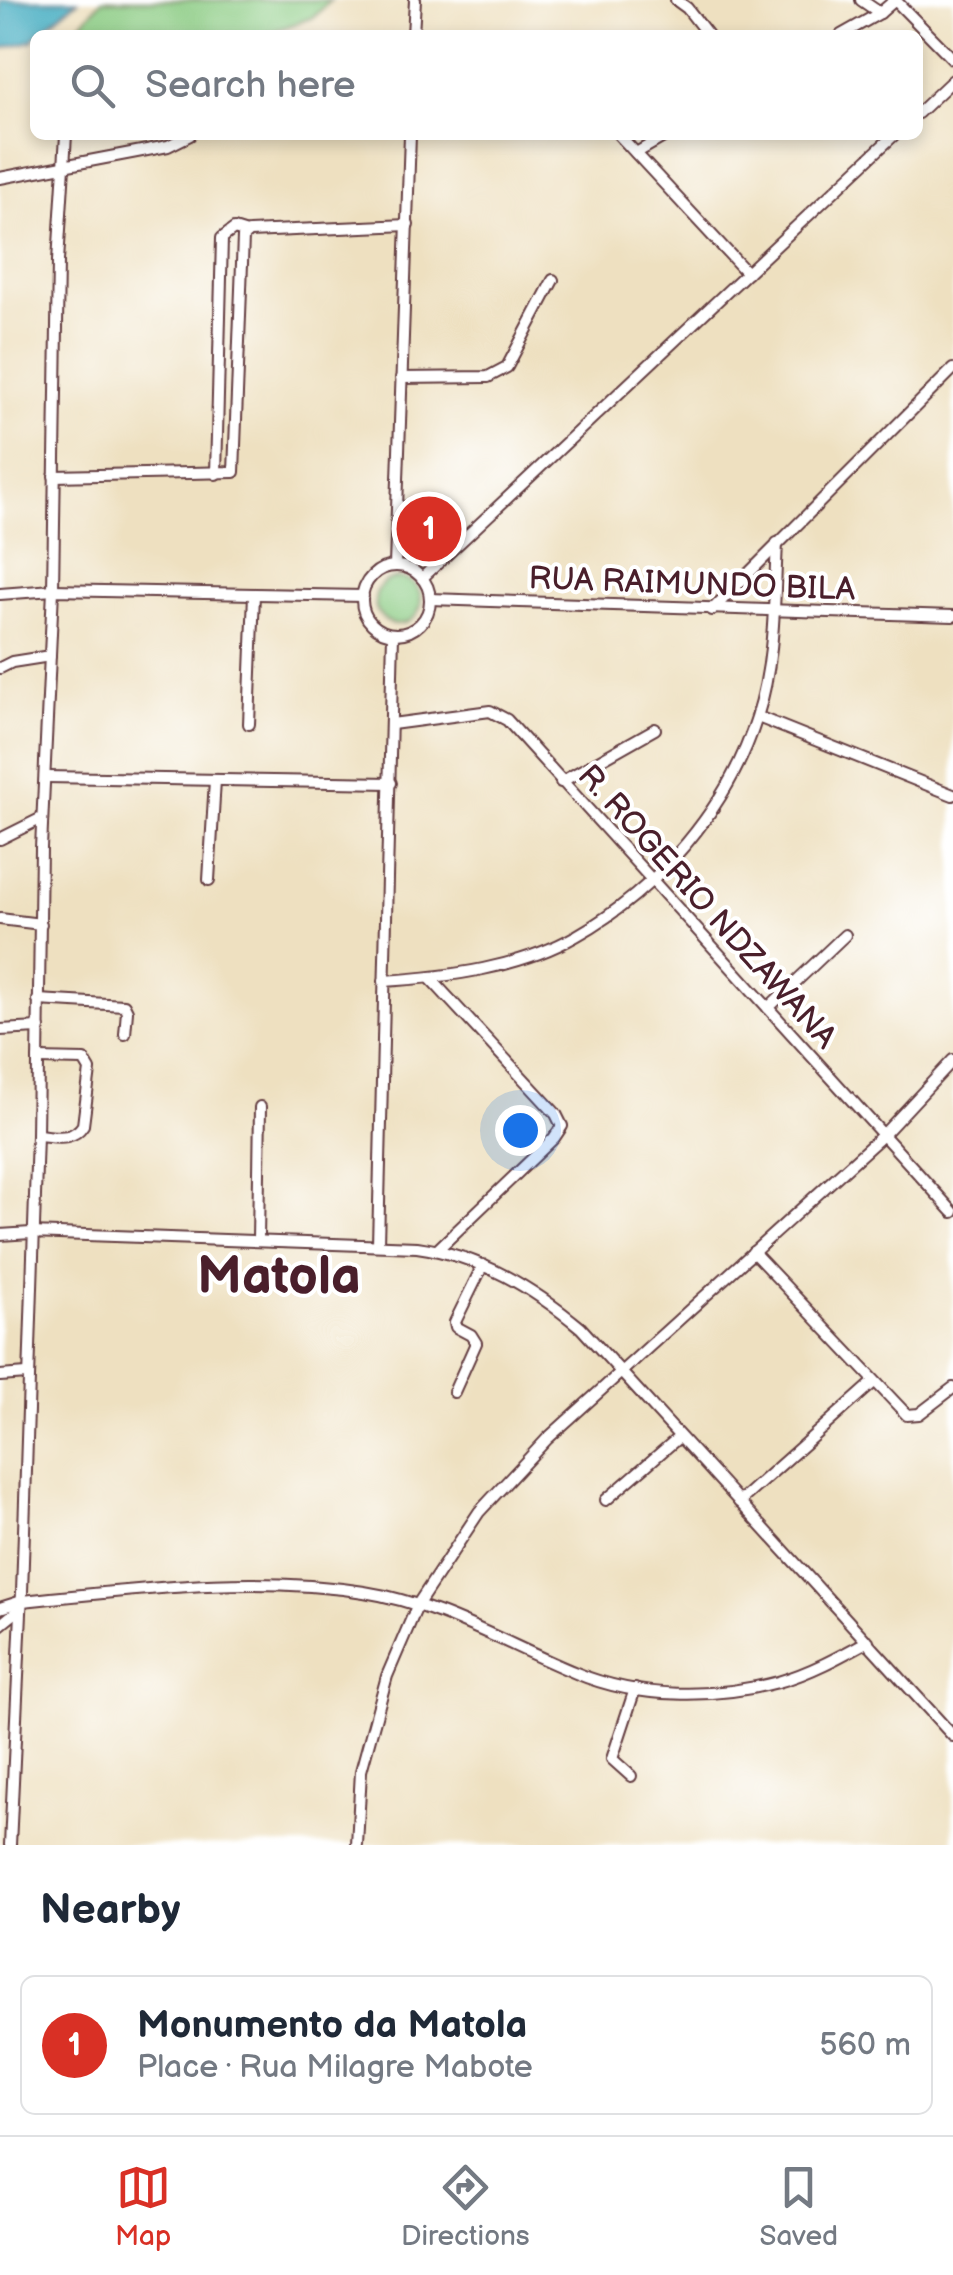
<!DOCTYPE html>
<meta charset="utf-8">
<style>
:root{--surface:#fff;--page:#f2f2f3;--text:#1f2937;--muted:#747a83;--line:#e0e1e3;--accent:#d93025}
body{margin:0;font-family:"Balsamiq Sans",sans-serif;background:var(--page);color:var(--text)}
.you{position:absolute;left:520px;top:1130px;width:35px;height:35px;margin:-25px;border:8px solid #fff;border-radius:50%;background:#1a73e8;box-shadow:0 0 0 15px #1a73e833}
.badge{display:grid;place-items:center;width:65px;height:65px;border-radius:50%;background:var(--accent);color:#fff;font-size:32px;font-weight:700}
.pin{position:absolute;translate:-50% -50%;border:5px solid #fff;box-shadow:0 2px 10px #0006}
.list{margin:0;padding:0;list-style:none}
h2{display:flex;justify-content:space-between;align-items:center;height:130px;margin:0;padding:0 40px;font-size:42px}
h2 small{font-size:32px;font-weight:400;color:var(--muted)}
.list li{display:grid;grid-template-columns:65px 1fr auto;gap:30px;align-items:center;box-sizing:border-box;height:140px;margin:0 20px 20px;padding:0 20px;border:2px solid var(--line);border-radius:15px}
.list b{display:block;font-size:38px;white-space:nowrap}
.list p{margin:0;font-size:32px;white-space:nowrap;color:var(--muted)}
.list em{font-size:32px;font-style:normal;color:var(--muted)}
.icon{flex:none;width:55px;height:55px;fill:none;stroke:currentColor;stroke-width:2;stroke-linecap:round;stroke-linejoin:round}
.map{position:relative;flex:none;width:953px;height:1845px;overflow:hidden}
.search{position:absolute;background:var(--surface);box-shadow:0 5px 15px #0003;left:30px;right:30px;top:30px;height:110px;display:flex;align-items:center;gap:25px;box-sizing:border-box;padding:0 35px;border-radius:15px;color:var(--muted);font-size:38px}
.sheet{height:290px;background:var(--surface)}
nav{display:flex;justify-content:space-around;align-items:center;box-sizing:border-box;height:140px;border-top:2px solid var(--line);background:var(--surface);font-size:28px;color:var(--muted)}
nav a{display:grid;justify-items:center;gap:5px}
nav .on{color:var(--accent)}
.map>svg:first-child{display:block}
.green{fill:#8acb82;stroke:#6a7556;stroke-width:2.5}
.water{fill:#3faabf;stroke:#446475;stroke-width:2.5}
.lines{fill:none;stroke-linecap:round;stroke-linejoin:round}
.minor-casing{stroke:#633c41;stroke-width:14}
.minor{stroke:#fff;stroke-width:10}
.labels{text-anchor:middle;stroke-width:8;stroke-linejoin:round;paint-order:stroke}
.street-label{font-size:32px;fill:#4a1f2b;stroke:#fff}
.town-label{font-size:52px;font-weight:bold;fill:#4a1f2b;stroke:#fff}
</style>
<div class="map">
<svg width="953" height="1845" viewBox="0 0 953 1845">
<rect width="100%" height="100%" fill="#fff"/>
<filter id="ink" filterUnits="userSpaceOnUse"><feTurbulence type="fractalNoise" baseFrequency=".01" numOctaves="2"/><feDisplacementMap in="SourceGraphic" scale="20" xChannelSelector="R" yChannelSelector="G"/><feConvolveMatrix kernelMatrix="1 2 1 2 8 2 1 2 1" color-interpolation-filters="sRGB"/></filter>
<filter id="wash" filterUnits="userSpaceOnUse"><feTurbulence type="fractalNoise" baseFrequency=".0048" numOctaves="4" result="noise"/><feDisplacementMap in="SourceGraphic" scale="40" xChannelSelector="R" yChannelSelector="G"/><feGaussianBlur stdDeviation="2.25" result="paint"/><feColorMatrix in="noise" values="0 0 0 0 0 0 0 0 0 0 0 0 0 0 0 0 0 1.4 0 .05"/><feComposite in="paint" operator="in"/></filter>
<g filter="url(#wash)">
<rect width="100%" height="100%" fill="#eee0c0"/>
<g class="green">
<path d="M102,0H331L314,17L263,35H71Z"/>
<circle cx="398" cy="601" r="23"/>
</g>
<path class="water" d="M0,0H78C65,12 39,31 32,41L0,49Z"/>
</g>
<g filter="url(#ink)">
<g class="lines">
<g class="minor-casing">
<g id="minor">
<path d="M676,0L687,8L708,35"/>
<path d="M861,0L880,13"/>
<path d="M895,0L953,59"/>
<path d="M413,35L415,0"/>
<path d="M841,35L880,13L895,0"/>
<path d="M918,113L953,80"/>
<path d="M619,135L747,273"/>
<path d="M636,153L667,135"/>
<path d="M0,178L168,146L190,135"/>
<path d="M401,378L488,377L507,367L553,280"/>
<path d="M216,474L222,238L234,229L247,233"/>
<path d="M54,476L234,472L243,237L249,232L408,225"/>
<path d="M395,566L410,135"/>
<circle cx="396" cy="600" r="34"/>
<path d="M422,578L894,135"/>
<path d="M0,594L53,590L363,596"/>
<path d="M430,599L953,616"/>
<path d="M712,610L953,369"/>
<path d="M0,668L12,662L50,656"/>
<path d="M758,717L953,795"/>
<path d="M249,724L254,594"/>
<path d="M392,724L490,711L507,720L953,1212"/>
<path d="M46,777L391,783"/>
<path d="M561,782L655,729"/>
<path d="M0,839L42,818"/>
<path d="M209,880L215,780"/>
<path d="M0,919L41,924"/>
<path d="M430,978L556,1114L562,1126L554,1138L437,1250"/>
<path d="M384,981C448,977 520,968 576,936C658,890 729,807 757,717C775,662 774,600 777,543"/>
<path d="M38,1000L124,1005L127,1011L125,1034"/>
<path d="M768,1008L845,935"/>
<path d="M0,1030L39,1028"/>
<path d="M37,1135C54,1136 72,1142 83,1125L90,1070L84,1060L38,1059"/>
<path d="M0,1235L31,1233L417,1247C481,1256 533,1288 581,1328L953,1736"/>
<path d="M258,1239L260,1107"/>
<path d="M378,1244L393,634"/>
<path d="M753,1252L907,1415L919,1414L953,1388"/>
<path d="M0,1376L27,1374"/>
<path d="M454,1392L476,1343L471,1335L456,1327L455,1322L483,1265"/>
<path d="M606,1500L679,1437"/>
<path d="M739,1502L874,1382"/>
<path d="M0,1608L22,1601C135,1590 250,1574 364,1592C441,1604 505,1644 576,1673C638,1699 714,1699 778,1682C810,1673 839,1657 868,1641"/>
<path d="M0,1625L21,1608"/>
<path d="M631,1776L612,1759L635,1689"/>
<path d="M10,1845L22,1592L37,1135L41,848L53,590L58,261L66,135"/>
<path d="M357,1845L361,1771L387,1676L418,1604L479,1512L547,1439L883,1135L953,1060"/>
</g>
</g>
<use href="#minor" class="minor"/>
</g>
</g>
<g class="labels">
<g class="street-label">
<text transform="translate(692 583) rotate(2)" y="11">RUA RAIMUNDO BILA</text>
<text transform="translate(708 906) rotate(48)" y="11">R. ROGERIO NDZAWANA</text>
</g>
<g class="town-label">
<text x="279" y="1293">Matola</text>
</g>
</g>
</svg>
<div class="you"></div>
<div class="pin badge" style="left:429px;top:529px">1</div>
<div class="search"><svg class="icon" aria-label="search" viewBox="0 0 24 24"><circle cx="10" cy="10" r="6"/><path d="M15 15l6 6"/></svg>Search here</div>
</div>
<section class="sheet">
<h2>Nearby<small></small></h2>
<ul class="list">
<li><span class="badge">1</span><div><b>Monumento da Matola</b><p>Place · Rua Milagre Mabote</p></div><em>560 m</em></li>
</ul>
</section>
<nav>
<a class="on"><svg class="icon" aria-label="map" viewBox="0 0 24 24"><path d="M3 6l6-2 6 2 6-2v14l-6 2-6-2-6 2zM9 4v14M15 6v14"/></svg>Map</a>
<a><svg class="icon" aria-label="directions" viewBox="0 0 24 24"><path d="M12 3l9 9-9 9-9-9zM9 14v-3h6M13 9l2 2-2 2"/></svg>Directions</a>
<a><svg class="icon" aria-label="saved" viewBox="0 0 24 24"><path d="M7 4h10v16l-5-4-5 4z"/></svg>Saved</a>
</nav>
